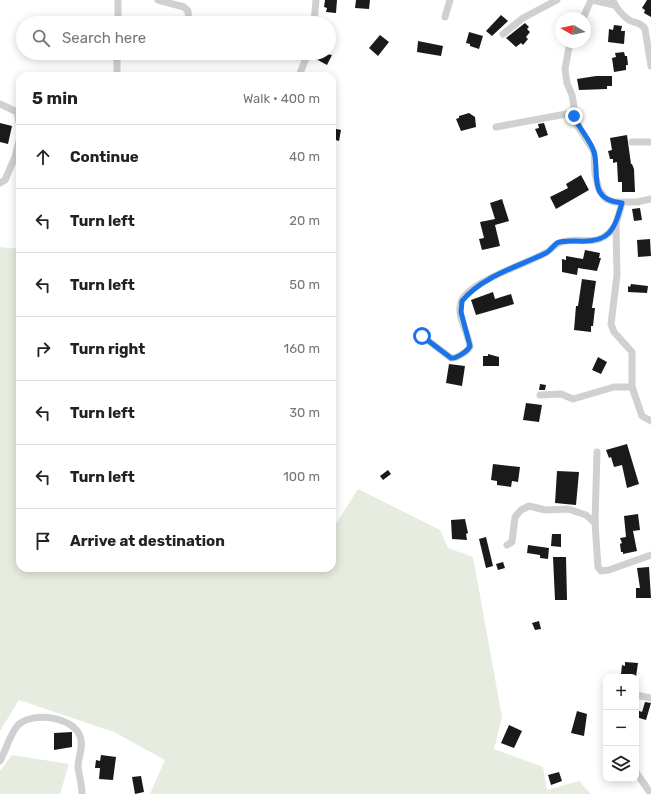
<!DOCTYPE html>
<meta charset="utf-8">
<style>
:root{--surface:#fff;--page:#f2f2f2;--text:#222;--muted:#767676;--line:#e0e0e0}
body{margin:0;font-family:Rubik,sans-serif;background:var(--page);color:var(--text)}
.controls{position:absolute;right:12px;bottom:12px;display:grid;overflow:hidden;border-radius:8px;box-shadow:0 2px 10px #0003}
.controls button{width:36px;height:36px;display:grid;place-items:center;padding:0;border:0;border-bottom:1px solid var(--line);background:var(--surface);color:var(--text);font:20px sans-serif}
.compass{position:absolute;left:555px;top:12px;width:36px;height:36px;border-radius:50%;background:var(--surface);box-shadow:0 2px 10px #0003;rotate:279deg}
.stop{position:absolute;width:12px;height:12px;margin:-9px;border:3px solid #1a73e8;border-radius:50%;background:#fff}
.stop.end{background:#1a73e8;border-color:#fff;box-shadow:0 1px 4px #0008}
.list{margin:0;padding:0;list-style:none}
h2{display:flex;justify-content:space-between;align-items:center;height:52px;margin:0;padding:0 16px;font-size:17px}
h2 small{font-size:13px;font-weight:400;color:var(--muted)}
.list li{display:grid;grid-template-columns:26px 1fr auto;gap:12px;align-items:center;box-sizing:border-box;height:64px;padding:0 16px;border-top:1px solid var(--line)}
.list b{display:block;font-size:15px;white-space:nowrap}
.list em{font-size:13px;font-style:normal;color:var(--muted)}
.icon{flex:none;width:22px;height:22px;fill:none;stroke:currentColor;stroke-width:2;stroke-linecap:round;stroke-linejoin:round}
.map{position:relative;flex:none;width:651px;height:794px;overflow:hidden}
.search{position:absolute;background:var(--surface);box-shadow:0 2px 10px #0003;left:16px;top:16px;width:320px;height:44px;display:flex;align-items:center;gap:10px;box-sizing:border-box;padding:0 14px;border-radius:22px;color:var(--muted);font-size:15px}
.panel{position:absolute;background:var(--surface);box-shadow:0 2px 10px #0003;left:16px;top:72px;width:320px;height:500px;border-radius:12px}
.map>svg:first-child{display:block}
.green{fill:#e6ecdf}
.building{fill:#1a1a1a}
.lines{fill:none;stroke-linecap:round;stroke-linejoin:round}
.street{stroke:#d0d0d0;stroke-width:7}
.route{stroke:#1a73e8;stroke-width:5}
</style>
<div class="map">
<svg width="651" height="794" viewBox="0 0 651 794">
<rect width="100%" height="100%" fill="#fff"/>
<g class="green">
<path d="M0,247L20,249V568H332V530L358,489L440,530L448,548L473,557L502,717L494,749L543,767L547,790L579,781L591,794H150L165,760L114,732L19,700L0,731Z"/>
<path d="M12,755L69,764L60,794H0V771Z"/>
</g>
<g class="building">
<path d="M325,0H337L336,13L326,12L327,8L324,7Z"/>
<path d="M356,0H370L369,9L355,8Z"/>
<path d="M647,0H651V17L644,13L645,10L642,8Z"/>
<path d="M501,15L508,21L492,36L486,31Z"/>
<path d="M525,23L529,27L527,29L530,32L526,37L528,39L523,45L521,43L516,47L506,38Z"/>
<path d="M614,25L622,26L621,31H625L624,44L608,42L609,29L613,30Z"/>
<path d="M469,32L483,36L479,49L470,46V44L466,43Z"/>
<path d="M380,35L389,42L378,56L369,48Z"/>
<path d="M418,41L443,46L441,56L417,52Z"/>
<path d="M624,52L625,56H627L628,65H626V70L614,72L612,58L616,57L615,53Z"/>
<path d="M319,53L332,55L327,65L316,59Z"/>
<path d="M596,76H612V86H607V89L579,90L577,79Z"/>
<path d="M469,113L475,117L476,127L461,131L456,119L459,118V116Z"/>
<path d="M0,123L12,126L8,144L0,142Z"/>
<path d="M544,123L548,135L539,138L535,129L539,128L538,124Z"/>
<path d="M332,128L341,130L339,141L332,139Z"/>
<path d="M627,135L631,164H632L634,169L635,192H622V182H618L617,162L613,163V159H610L608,151L612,150L610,138Z"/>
<path d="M581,175L589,190L556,209L550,197L568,188L566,184Z"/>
<path d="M502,199L509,221L495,225L500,246L482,250L479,239L484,238L480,222L495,219L490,203Z"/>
<path d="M640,208L642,220L634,221L632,209Z"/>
<path d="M650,239L651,256L638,257L637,240Z"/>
<path d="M585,250L600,253L599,258H601L597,271L578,268L577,275L562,272V259L566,260V256L583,259Z"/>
<path d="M582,279L596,281L592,308H595L593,326H591V332L574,330L576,306H578Z"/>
<path d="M631,284L648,286L647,293L628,292V286L630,287Z"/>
<path d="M493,292L495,299L511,294L514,304L476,315L471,300Z"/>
<path d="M488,354L499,357V366H483V356H488Z"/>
<path d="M598,357L607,362L601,374L592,370Z"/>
<path d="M449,364L465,366L462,386L446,383Z"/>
<path d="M540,384L546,385L545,390H539Z"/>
<path d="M526,403L542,405L539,422L523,420Z"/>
<path d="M627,444L639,484L627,488L622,465L614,467L611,457L609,458L606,450Z"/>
<path d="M493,464L520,467L518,482L512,481L511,487L497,485V481L491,480Z"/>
<path d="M388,470L391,474L383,480L380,476Z"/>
<path d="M557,471L579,472L576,505L555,503Z"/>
<path d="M638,514L640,530L633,531L637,551L623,554V552H621L620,544L622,543L620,538L626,537L624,516Z"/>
<path d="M465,519L468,533L466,534L467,540L452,539L451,520Z"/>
<path d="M552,534H561V547L551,546Z"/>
<path d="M486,537L493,566L486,568L479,539Z"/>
<path d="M528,545L549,548L548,559L540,558V555L527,553Z"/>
<path d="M553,557H566L567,600H555Z"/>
<path d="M503,562L505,568L498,570L496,564Z"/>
<path d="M649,567L651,598H636V588H640L637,568Z"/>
<path d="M539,621L541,629L535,630L532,623Z"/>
<path d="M625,662L638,663L636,677H623L624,674H621L622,665L625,666Z"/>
<path d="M645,702L651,703L646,720L636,717L637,710L642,712Z"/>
<path d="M577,711L587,714L584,736L571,733Z"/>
<path d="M509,725L522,731L514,748L501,743Z"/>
<path d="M72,732V747L54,750V733Z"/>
<path d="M101,755L116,757L113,780L99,779L100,768H95L96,760L100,761Z"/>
<path d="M559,772L562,781L551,785L548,775Z"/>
<path d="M141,776L144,792L135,794L132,777Z"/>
</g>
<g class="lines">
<g class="street">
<path d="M118,0V23"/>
<path d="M158,0L184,7L188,11L189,23"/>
<path d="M592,0L614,5"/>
<path d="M613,0C615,7 623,16 629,20C636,24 641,22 645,29L651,66"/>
<path d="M445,17L450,0"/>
<path d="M583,18L591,0"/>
<path d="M314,23L316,0"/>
<path d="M503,34L523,18L557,0"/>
<path d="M570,42L565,69L567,83L572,95L577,125L594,152L595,174L599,190L606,199L614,202H637L651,199"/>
<path d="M117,76V53"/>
<path d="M299,76L308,53"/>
<path d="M0,104L17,112L20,127"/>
<path d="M496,127L566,114L574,116"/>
<path d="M632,142H651"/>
<path d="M0,183L5,180L15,157L20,137"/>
<path d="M622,203L616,224L617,275L611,324L614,332L632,352V387L642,416L651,421"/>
<path d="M422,336L451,358C456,359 468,351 470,347C469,333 456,317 461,302C468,281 528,264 547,252C551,250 554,245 559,243C583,234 598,252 616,224"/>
<path d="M540,395L561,394L573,399L614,387H632"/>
<path d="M597,452L595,523L598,567L601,571L609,570L651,555"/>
<path d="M507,545L512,542L515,517L521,510L529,506L545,510L568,509L586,515L595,523"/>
<path d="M636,695L651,698"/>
<path d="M0,761C6,750 10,734 18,725C33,711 73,717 80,736C84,746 78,757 78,767C79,776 82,784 82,794"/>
<path d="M636,772L651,794"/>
</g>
</g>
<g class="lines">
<path class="route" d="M422,336L451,358C456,359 468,351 470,346L461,312L462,301C483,276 517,267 546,253C550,251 553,246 557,243C563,240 572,241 578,241C610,243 614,230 622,203C587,200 600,173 594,152C590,139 579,129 574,116"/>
</g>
</svg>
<div class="controls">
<button>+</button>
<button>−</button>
<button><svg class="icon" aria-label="layers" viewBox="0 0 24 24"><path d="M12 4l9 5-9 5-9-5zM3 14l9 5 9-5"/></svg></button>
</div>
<svg class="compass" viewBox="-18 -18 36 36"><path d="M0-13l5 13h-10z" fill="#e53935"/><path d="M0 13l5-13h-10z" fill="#767676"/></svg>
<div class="stop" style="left:422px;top:336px"></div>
<div class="stop end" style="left:574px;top:116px"></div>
<div class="search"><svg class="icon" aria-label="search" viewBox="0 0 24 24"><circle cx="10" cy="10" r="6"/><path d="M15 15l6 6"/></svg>Search here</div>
<section class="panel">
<h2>5 min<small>Walk · 400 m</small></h2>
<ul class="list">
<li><svg class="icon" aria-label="ahead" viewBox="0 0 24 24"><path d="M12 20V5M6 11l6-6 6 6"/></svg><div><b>Continue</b></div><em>40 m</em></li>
<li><svg class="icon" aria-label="left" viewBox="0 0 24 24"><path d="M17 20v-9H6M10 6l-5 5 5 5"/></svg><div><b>Turn left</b></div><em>20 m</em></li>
<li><svg class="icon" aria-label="left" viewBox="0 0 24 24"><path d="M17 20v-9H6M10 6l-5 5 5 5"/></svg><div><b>Turn left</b></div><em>50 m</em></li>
<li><svg class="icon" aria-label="right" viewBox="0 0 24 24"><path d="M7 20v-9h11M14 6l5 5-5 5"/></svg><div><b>Turn right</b></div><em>160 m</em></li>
<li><svg class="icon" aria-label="left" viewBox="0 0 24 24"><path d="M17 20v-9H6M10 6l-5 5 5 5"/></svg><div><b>Turn left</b></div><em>30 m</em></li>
<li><svg class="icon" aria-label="left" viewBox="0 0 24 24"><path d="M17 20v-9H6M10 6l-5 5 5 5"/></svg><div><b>Turn left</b></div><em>100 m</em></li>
<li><svg class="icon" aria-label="arrive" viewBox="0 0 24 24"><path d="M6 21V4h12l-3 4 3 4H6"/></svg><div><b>Arrive at destination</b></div></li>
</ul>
</section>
</div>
